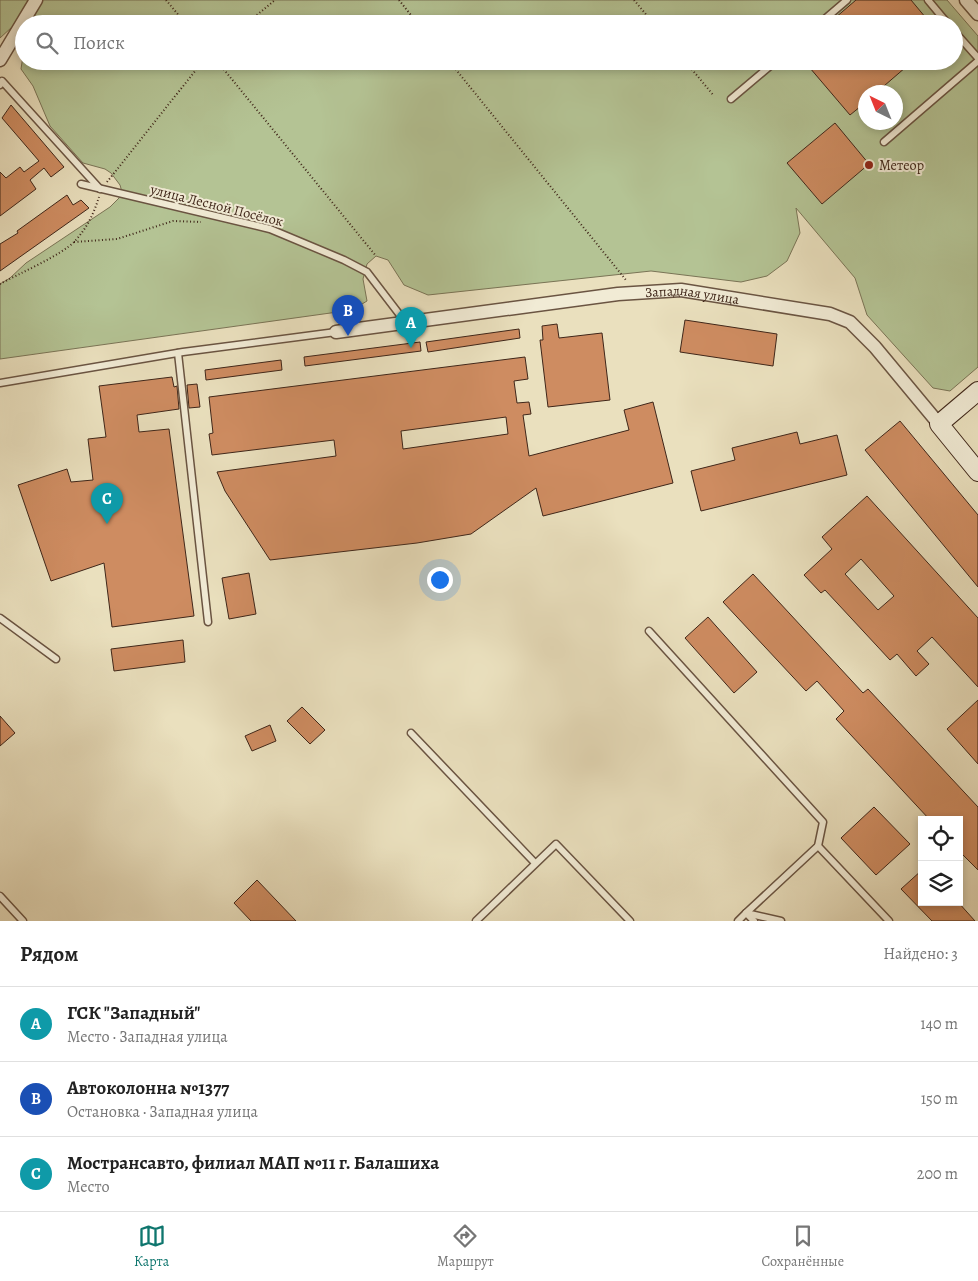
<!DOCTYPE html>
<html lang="ru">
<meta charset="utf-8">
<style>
:root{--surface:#fff;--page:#f6f6f6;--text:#222;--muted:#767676;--line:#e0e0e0;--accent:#0f766e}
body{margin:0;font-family:Alegreya,serif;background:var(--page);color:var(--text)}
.controls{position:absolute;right:15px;bottom:15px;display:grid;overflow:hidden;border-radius:0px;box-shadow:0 2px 8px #0003}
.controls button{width:45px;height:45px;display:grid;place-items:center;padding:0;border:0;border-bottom:1px solid var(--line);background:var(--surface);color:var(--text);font:25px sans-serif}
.compass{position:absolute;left:858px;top:85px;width:45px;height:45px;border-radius:50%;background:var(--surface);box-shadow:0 2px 8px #0003;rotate:317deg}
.you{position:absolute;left:439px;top:579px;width:18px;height:18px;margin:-12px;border:4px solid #fff;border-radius:50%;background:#1a73e8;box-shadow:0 0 0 8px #1a73e833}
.badge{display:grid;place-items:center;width:32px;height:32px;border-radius:50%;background:var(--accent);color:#fff;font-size:16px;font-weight:700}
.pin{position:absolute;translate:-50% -41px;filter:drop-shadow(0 1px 2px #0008)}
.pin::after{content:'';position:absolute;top:26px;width:18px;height:15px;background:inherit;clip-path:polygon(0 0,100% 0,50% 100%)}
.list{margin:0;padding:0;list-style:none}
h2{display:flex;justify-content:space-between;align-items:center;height:65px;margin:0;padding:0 20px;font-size:21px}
h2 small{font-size:16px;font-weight:400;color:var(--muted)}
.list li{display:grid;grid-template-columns:32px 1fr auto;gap:15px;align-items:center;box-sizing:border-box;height:75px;padding:0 20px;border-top:1px solid var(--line)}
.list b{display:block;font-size:19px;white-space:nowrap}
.list p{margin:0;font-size:16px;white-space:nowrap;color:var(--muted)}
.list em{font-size:16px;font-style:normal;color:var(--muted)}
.icon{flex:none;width:28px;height:28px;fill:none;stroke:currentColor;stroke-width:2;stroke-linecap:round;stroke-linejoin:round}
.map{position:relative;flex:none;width:978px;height:921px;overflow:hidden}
.search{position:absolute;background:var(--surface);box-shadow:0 2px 8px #0003;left:15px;right:15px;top:15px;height:55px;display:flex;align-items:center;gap:12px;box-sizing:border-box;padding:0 18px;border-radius:28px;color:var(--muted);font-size:19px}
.sheet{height:290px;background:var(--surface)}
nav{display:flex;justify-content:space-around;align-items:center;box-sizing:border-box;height:70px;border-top:1px solid var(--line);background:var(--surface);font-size:14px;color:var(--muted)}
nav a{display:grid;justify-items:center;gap:2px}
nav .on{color:var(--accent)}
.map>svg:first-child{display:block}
.green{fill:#b4c394;stroke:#7a7456;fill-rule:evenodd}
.building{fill:#ce8c61;stroke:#3f2619;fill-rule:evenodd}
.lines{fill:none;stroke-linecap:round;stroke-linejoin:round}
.lane-casing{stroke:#6a5442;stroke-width:9}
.street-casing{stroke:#6a5442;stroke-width:15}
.secondary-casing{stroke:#3f2619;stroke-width:20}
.path{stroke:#3f2619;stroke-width:2;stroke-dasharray:1 2.5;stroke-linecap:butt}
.lane{stroke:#f1ebd5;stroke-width:6}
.street{stroke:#f1ebd5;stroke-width:12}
.secondary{stroke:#f1ebd5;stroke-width:18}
.poi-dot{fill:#8f2418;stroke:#f1ebd5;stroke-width:2}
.labels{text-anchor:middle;stroke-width:4;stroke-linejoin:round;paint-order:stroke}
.poi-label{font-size:14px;fill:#3f2619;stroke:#f1ebd5;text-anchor:start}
.street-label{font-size:14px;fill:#3f2619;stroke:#f1ebd5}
</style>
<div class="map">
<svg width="978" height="921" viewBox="0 0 978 921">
<rect width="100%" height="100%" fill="#eae0be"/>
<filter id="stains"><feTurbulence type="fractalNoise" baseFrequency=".004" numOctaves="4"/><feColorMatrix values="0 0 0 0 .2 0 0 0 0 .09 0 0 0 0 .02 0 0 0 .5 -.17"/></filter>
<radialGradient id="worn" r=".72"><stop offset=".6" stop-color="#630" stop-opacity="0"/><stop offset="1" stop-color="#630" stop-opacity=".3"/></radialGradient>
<path class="green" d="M0,0H947L978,36V367L950,391L933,388L867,315L855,278L796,208L800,233L787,261L767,276L741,282L651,271L428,295L404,285L388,260L376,256L367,264L363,279L367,301L352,310L0,359V284L10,278L26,263L110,207L119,198L122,192L120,185L111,173L105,169L83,163L50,126L33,86L21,69L24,49V61H954V24H24V40L19,30L12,27L0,38ZM866,92H896V122H866Z"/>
<g class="building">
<path d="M856,0H911L931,24H828Z"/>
<path d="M804,61H913L877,92H866V102L850,115Z"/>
<path d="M11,105L64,167L51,177L44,168L30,180L36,189L0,216V172L6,178L20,167L24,172L39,161L2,118Z"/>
<path d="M835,123L869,164L822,204L787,163Z"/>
<path d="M67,195L73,205L81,200L89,208L0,271V244L18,233L17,231Z"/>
<path d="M685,320L777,334L773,366L680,352Z"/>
<path d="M557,324L559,338L602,333L610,400L548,407L540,340H543L542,326Z"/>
<path d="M519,329L520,338L428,352L426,342Z"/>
<path d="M420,342L421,351L305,366L304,357Z"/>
<path d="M525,357L528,379L514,381L517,403L529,402L531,414L523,415L529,456L629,430L624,410L653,402L673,483L543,516L536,488L471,534L417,543L270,560L225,491L217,472L336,456L334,440L212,455L209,434L213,433L209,397ZM506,417L508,434L403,449L401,431Z"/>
<path d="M281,360L282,370L206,380L205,370Z"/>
<path d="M172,377L174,387L177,386L179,409L137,415L139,432L169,429L194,616L112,627L104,563L51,581L18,485L67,469L71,482L93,480L88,439L106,437L99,386Z"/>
<path d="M197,384L200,407L189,408L187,385Z"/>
<path d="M900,421L978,515V587L865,450Z"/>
<path d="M797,432L800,444L837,435L847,475L701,511L691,471L735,460L732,448Z"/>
<path d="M867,496L978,618V687L932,637L917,651L929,664L916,676L897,654L890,660L825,590L821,593L804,575L832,549L822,537ZM861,559L894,596L878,610L845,574Z"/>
<path d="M249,573L256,614L229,619L222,578Z"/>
<path d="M753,574L863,693L868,689L978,807V870L959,851V820H930L836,719L844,711L817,681L806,691L723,602Z"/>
<path d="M708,617L757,672L734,693L685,638Z"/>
<path d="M183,640L185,662L114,671L111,649Z"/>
<path d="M978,700V764L947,729Z"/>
<path d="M302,707L325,730L310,744L287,721Z"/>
<path d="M0,716L15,733L0,746Z"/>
<path d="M270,725L276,741L252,751L245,736Z"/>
<path d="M874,807L910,844L876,875L841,838Z"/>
<path d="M922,870V902H958L975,921H932L901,889Z"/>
<path d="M257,880L296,921H251L234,903Z"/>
</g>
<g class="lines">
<g class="lane-casing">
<g id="lane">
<path d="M928,0L948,24"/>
<path d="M819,24L847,0"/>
<path d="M954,31L978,58"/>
<path d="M0,85L2,81L100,189"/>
<path d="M731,99L776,61"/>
<path d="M884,142L978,61"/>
<path d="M81,184L270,229L344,260L367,272L406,323"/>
<path d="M178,353L208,622"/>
<path d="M0,383L183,352L336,332"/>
<path d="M0,618L56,659"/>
<path d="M649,631L823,822L818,846L746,913L781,921"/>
<path d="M411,733L535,863"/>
<path d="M818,846L889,921"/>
<path d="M0,896L23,921"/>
<path d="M476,921L556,844L630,921"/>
<path d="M738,921L746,913L754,921"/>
</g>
</g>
<g class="street-casing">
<g id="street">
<path d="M966,0L978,14"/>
<path d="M0,60L36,0"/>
<path id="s1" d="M336,332L618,294L681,290L830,314L850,322L875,347L939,424"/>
</g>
</g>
<g class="secondary-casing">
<path id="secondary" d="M978,391L939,424L978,472"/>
</g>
<g class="path">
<path d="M166,0L186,24"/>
<path d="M399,0L418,24"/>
<path d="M634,0L654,24"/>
<path d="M246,24L275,0"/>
<path d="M217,61L376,256"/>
<path d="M449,61L626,280"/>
<path d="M685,61L714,96"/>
<path d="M107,182L203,61"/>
<path d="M74,242L117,239L173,221L201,222"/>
<path d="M0,284C18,274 62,255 75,241C87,228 94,213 99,197"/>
</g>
<use href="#lane" class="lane"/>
<use href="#street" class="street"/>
<use href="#secondary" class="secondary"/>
</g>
<circle class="poi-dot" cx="869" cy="165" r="5"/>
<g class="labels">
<g class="poi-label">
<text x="879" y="170">Метеор</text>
</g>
<g class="street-label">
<text transform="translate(217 205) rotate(14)" y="5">улица Лесной Посёлок</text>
<text dy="5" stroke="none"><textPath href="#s1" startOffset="359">Западная улица</textPath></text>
</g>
</g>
<rect width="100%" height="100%" filter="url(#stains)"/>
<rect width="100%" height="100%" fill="url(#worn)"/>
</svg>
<div class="controls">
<button><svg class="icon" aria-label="locate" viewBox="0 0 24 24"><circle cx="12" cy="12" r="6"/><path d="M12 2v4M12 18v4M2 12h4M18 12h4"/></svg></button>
<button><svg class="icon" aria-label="layers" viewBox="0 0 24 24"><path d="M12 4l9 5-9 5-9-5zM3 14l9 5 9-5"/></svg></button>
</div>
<svg class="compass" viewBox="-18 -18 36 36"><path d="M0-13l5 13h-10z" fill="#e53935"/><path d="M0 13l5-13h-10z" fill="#767676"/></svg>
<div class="you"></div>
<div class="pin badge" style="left:411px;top:348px;background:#0f9aa8">A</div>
<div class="pin badge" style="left:348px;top:336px;background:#1a4fb4">B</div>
<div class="pin badge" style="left:107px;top:524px;background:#0f9aa8">C</div>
<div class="search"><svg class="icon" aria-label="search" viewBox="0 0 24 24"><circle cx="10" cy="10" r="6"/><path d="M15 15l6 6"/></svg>Поиск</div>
</div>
<section class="sheet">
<h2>Рядом<small>Найдено: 3</small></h2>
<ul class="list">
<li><span class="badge" style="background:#0f9aa8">A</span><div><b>ГСК &quot;Западный&quot;</b><p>Место · Западная улица</p></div><em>140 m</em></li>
<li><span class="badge" style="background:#1a4fb4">B</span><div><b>Автоколонна №1377</b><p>Остановка · Западная улица</p></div><em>150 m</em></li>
<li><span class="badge" style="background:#0f9aa8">C</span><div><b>Мострансавто, филиал МАП №11 г. Балашиха</b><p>Место</p></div><em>200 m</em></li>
</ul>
</section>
<nav>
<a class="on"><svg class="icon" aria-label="map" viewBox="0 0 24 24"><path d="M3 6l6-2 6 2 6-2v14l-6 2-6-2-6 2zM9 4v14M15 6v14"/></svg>Карта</a>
<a><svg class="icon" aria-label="directions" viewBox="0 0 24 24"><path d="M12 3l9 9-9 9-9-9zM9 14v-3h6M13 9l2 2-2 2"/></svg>Маршрут</a>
<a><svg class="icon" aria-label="saved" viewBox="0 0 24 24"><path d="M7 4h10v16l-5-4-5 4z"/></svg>Сохранённые</a>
</nav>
